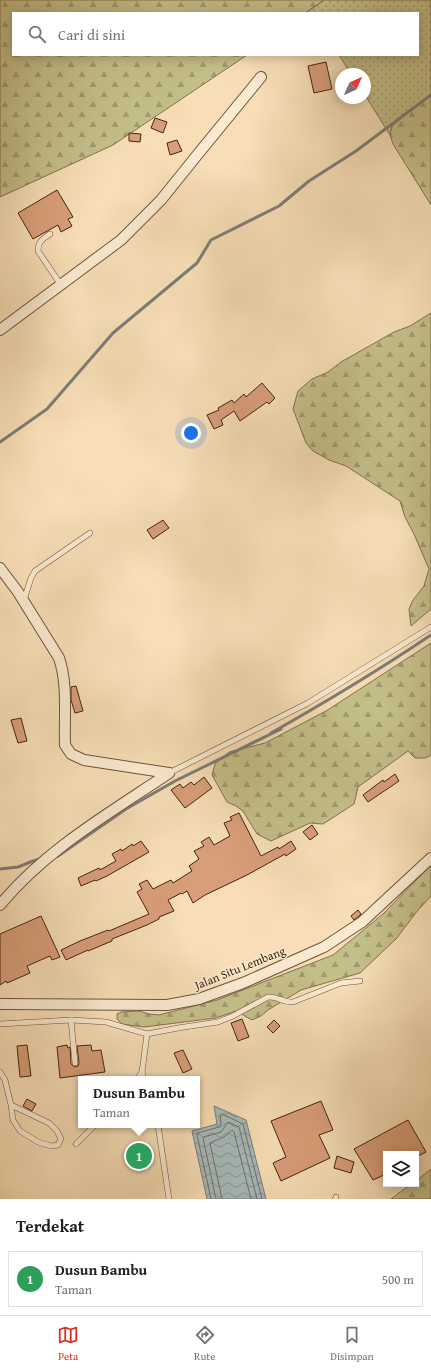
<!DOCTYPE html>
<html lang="id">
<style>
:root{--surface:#fff;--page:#f6f6f6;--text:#202124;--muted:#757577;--line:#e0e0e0;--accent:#d93025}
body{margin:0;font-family:"Gentium Book Plus",serif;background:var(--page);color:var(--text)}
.controls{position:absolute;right:12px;bottom:12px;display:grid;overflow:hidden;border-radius:0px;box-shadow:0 2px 10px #0003}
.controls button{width:36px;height:36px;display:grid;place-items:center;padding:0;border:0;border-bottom:1px solid var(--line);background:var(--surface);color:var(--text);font:20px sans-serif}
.compass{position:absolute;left:335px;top:68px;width:36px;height:36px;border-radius:50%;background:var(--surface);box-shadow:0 2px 10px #0003;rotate:45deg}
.you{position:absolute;left:191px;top:433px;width:14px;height:14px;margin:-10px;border:3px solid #fff;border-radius:50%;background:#1a73e8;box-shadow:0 0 0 6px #1a73e833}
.badge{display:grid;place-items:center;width:26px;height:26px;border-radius:50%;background:var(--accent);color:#fff;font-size:13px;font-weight:700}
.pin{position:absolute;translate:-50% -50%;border:2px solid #fff;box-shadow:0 1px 4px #0006}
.popup{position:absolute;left:78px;top:1076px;width:122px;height:52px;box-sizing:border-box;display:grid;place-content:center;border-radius:0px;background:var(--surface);filter:drop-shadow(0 1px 3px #0005);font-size:13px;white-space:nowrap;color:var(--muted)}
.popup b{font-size:15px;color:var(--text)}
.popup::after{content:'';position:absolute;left:50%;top:100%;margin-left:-8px;border:8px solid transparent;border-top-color:var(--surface)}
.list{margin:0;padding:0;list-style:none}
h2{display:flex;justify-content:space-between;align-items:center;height:52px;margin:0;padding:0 16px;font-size:17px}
h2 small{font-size:13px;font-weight:400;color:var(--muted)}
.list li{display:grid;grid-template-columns:26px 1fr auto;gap:12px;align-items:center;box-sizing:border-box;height:56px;margin:0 8px 8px;padding:0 8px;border:1px solid var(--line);border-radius:0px}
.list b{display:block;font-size:15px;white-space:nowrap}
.list p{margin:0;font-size:13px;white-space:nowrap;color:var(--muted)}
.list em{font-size:13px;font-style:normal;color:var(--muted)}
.icon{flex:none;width:22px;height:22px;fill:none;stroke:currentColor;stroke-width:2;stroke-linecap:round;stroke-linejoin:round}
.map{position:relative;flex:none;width:431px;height:1199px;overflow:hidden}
.search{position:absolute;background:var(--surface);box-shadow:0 2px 10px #0003;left:12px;right:12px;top:12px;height:44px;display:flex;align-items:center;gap:10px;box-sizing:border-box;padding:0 14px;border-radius:0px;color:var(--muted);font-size:15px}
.sheet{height:116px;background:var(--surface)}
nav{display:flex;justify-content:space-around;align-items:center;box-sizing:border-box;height:56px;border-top:1px solid var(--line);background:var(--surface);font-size:11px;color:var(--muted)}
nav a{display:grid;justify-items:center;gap:2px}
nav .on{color:var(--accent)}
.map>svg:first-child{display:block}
.grass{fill:url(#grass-dots);stroke:#84714e}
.forest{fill:url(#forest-firs);stroke:#84714e}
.water{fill:url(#water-waves);stroke:#7e7d77}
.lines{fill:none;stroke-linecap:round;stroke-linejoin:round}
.shore{stroke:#746e66;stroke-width:1}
.stream{stroke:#7e7d77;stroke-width:3}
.building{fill:#d89e79;stroke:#452313}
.lane-casing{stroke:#72523c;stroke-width:6}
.street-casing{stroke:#72523c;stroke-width:12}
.lane{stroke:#faead0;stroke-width:5}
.street{stroke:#faead0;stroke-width:10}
.labels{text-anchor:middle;stroke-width:3;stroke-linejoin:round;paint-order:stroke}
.street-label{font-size:12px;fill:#452313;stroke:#faead0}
</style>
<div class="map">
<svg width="431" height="1199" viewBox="0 0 431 1199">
<defs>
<pattern id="grass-dots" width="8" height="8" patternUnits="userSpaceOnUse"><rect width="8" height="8" fill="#c4bf89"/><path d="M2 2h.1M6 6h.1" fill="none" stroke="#a19b6f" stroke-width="1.8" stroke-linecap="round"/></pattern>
<pattern id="forest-firs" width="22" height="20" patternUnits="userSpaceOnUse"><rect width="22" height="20" fill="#c4bf89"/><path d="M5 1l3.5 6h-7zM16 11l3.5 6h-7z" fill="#a19b6f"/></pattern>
<pattern id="water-waves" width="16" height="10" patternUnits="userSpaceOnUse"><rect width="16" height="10" fill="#a4b9ba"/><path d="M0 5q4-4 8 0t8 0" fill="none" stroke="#879696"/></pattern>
</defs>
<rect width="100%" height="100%" fill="#f7deb6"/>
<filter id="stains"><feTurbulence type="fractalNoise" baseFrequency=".005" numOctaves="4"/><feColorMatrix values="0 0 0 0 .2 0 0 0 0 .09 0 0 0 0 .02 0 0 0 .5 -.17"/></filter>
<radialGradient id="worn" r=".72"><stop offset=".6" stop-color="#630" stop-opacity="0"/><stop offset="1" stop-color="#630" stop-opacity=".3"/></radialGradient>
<path class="grass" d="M324,0H431V94L392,126L390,135L365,95V74H351L339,55H418V13H308L307,12Z"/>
<g class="forest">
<path d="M0,0H324L305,13H13V55H247L113,145L0,197Z"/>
<path d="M431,94V205L393,144L390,135L392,126Z"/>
<path d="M431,313V609L411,626L409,609L413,600L424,586L429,569L414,534L405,517L400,501L346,466L329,460L313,451L306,443L293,409L298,391L312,379L328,372L341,362L394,332L410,326Z"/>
<path d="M431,643V755L425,758H415L408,751L358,787L354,804L323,824L310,823L271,841L257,834L243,811L236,806L227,802L212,775L215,764L229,752L265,743L326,711Z"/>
<path d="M431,865V896L418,910L396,939L360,973L301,990L268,1010L261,1016L252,1020L236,1011L216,1018L144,1027L122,1024L117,1019V1014L121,1012L139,1011L149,1014L159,1015L217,1000L333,955L383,914Z"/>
<path d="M431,1169V1199H391L411,1184H416V1181Z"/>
</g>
<path class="water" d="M214,1106L246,1120L266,1199H207L192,1131L217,1124Z"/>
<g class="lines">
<g class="shore">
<path d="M211,1199L197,1135L198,1133L219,1127L221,1124L220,1115L222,1114L243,1124L262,1199"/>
<path d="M216,1199L203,1138L204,1137L221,1132L228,1122L239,1127L257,1199"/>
<path d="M222,1199L210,1143L224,1137L232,1130L234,1132L251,1199"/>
</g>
<g class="stream">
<path d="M0,442L47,409L113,333L197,263L211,240L279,206L309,181L356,151L431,95"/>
<path d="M54,857L58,856L126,809L175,781L281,729L271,733C326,702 379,670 431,635"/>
<path d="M0,869L18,867L33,861L40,859"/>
</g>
</g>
<g class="building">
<path d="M326,62L332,89L314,93L308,66Z"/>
<path d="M155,118L167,122L163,133L151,128Z"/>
<path d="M129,133L141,134L140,142L129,141Z"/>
<path d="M177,140L182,151L170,155L167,143Z"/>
<path d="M57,190L73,217L68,219L72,226L61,232L58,225L33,239L18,213Z"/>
<path d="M262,383L275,398L269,404L267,402L240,421L234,411L221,420L223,425L214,429L207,415L219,410L218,408L232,400L234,403L244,394L246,397Z"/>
<path d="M163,520L169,528L153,539L147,530Z"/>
<path d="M76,686L83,711L75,713L71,700V687Z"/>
<path d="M21,718L27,741L18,743L11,720Z"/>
<path d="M395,774L399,781L368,802L363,795L383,780L384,782Z"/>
<path d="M204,777L212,788L185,808L171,790L180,784L183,788L191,782L194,785Z"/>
<path d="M239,813L261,856L278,847L279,849L291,841L296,849L286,856L285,854L247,875L205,895L193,903L187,891L182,894L181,893L168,900L174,911L159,917V919L147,925L112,939V941L88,951V950L66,960L61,950L80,941L108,930L109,931L149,914L137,892L142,889L139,884L147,880L153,889L171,880L173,883L192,871L189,866L199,859L194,851L204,846L201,842L209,837L214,845L230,836L224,823L232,820L230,817Z"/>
<path d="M312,825L318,834L310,840L303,832Z"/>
<path d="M141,841L149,852L107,876L96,881L95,880L81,886L78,878L99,868L100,870L116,861L112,854L121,849L122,851L132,844L133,846Z"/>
<path d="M358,910L361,914L354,920L351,916Z"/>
<path d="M41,916L60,957L52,960L50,956L27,966L30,973L7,983L6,981L0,985V934Z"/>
<path d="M242,1019L249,1037L238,1041L231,1023Z"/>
<path d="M274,1020L280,1026L273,1033L267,1027Z"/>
<path d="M27,1045L31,1076L20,1077L17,1046Z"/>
<path d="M67,1045L68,1048L70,1047L71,1064L75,1067L78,1066L79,1063L77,1046L91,1045L92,1051L101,1050L105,1072L60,1078L57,1047Z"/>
<path d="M183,1050L192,1069L183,1073L174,1053Z"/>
<path d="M27,1099L36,1104L32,1111L23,1106Z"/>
<path d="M321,1101L333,1130L319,1135L330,1158L281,1181L273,1163L286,1157L271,1121Z"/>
<path d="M408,1120L426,1152L416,1157V1154H386V1174L373,1180L354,1149Z"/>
<path d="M337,1156L354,1162L351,1173L334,1168Z"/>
</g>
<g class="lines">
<g class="lane-casing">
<g id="lane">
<path d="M50,234C43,239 38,241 38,251L61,285"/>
<path d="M24,600L31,578L35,571L90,533"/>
<path d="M169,773L308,703L431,627"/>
<path d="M71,1020L75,1063"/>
<path d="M0,1024L71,1020L106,1022L147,1034L142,1072L144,1079"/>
<path d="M147,1034L178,1028L218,1022L233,1016L268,997C278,996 282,1003 293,1002L341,983L360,981"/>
<path d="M0,1072L5,1080L11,1105L13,1120L20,1131L38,1142L51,1146L58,1145L61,1139L57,1131L49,1123L11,1105"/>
<path d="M137,1079L142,1072"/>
<path d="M158,1125L169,1199"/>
<path d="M76,1144L95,1125"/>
<path d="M335,1199L336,1197"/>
</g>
</g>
<g class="street-casing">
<g id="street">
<path d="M0,330L121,240L161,200L198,154L261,77"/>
<path d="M0,568L18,592L59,658C68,684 64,717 65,745L71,754L84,760L169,773"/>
<path d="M0,905C46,849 110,813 169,773"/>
<path d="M0,1004L167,1005L199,999L243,983L324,947L362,922L431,858"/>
</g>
</g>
<use href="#lane" class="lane"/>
<use href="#street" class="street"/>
</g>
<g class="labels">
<g class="street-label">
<text transform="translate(240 968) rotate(-22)" y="4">Jalan Situ Lembang</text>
</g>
</g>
<rect width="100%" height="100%" filter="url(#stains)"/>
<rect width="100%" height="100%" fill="url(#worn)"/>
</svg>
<div class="controls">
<button><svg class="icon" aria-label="layers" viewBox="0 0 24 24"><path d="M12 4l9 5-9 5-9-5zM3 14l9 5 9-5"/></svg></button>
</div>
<svg class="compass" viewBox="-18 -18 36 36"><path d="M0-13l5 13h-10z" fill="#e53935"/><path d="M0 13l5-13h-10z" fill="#757577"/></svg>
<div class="you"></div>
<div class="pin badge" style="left:139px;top:1156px;background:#2e9e5b">1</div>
<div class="popup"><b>Dusun Bambu</b>Taman</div>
<div class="search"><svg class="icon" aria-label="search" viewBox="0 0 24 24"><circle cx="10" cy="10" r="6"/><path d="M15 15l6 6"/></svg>Cari di sini</div>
</div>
<section class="sheet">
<h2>Terdekat<small></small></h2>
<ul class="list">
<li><span class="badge" style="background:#2e9e5b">1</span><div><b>Dusun Bambu</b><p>Taman</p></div><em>500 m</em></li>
</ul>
</section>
<nav>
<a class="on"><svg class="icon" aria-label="map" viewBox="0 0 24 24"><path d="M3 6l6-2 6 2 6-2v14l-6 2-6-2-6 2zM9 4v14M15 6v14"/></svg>Peta</a>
<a><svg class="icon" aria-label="directions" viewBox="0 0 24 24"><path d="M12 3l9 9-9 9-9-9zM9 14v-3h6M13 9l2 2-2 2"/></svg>Rute</a>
<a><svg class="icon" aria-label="saved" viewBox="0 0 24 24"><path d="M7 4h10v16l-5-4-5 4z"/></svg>Disimpan</a>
</nav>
